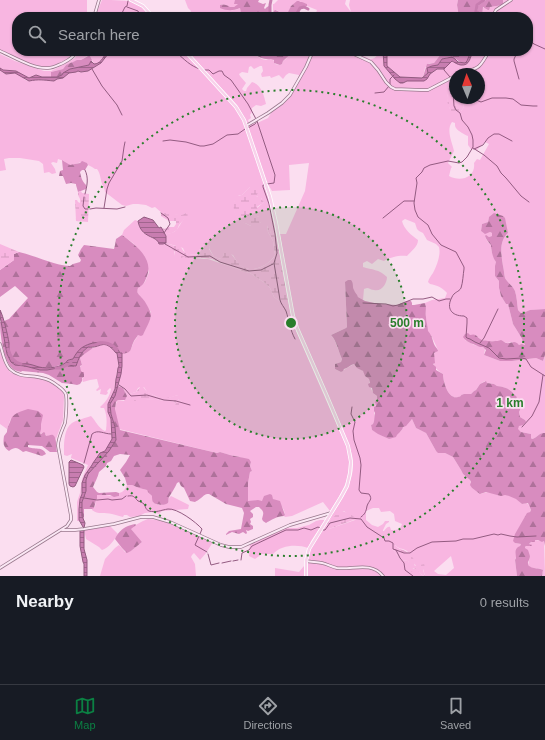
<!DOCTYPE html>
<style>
:root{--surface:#171b24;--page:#242831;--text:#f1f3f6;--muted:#9ea1a6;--line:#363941;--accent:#0b8043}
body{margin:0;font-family:Helvetica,sans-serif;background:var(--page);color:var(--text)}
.compass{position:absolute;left:449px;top:68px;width:36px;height:36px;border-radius:50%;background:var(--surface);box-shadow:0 1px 3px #0004;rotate:358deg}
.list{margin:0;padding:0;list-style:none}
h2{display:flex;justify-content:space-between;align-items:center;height:52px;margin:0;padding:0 16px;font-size:17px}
h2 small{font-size:13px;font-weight:400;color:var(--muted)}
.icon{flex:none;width:22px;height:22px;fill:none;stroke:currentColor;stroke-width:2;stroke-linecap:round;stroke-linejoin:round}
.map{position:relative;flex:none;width:545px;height:576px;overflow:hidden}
.search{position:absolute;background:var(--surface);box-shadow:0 1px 3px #0004;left:12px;right:12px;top:12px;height:44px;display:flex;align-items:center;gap:10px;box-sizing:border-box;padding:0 14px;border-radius:16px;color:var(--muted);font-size:15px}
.sheet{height:108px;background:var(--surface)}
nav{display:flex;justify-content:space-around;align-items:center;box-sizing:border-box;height:56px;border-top:1px solid var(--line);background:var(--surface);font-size:11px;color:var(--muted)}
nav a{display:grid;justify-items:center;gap:2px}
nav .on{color:var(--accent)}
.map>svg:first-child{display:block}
.green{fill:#f8b6e1;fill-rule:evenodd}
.forest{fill:url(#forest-firs)}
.wetland{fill:url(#wetland-marsh)}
.water{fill:url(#water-rules);stroke:#935b81}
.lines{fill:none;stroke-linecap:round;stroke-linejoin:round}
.stream{stroke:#935b81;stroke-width:1}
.river{stroke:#c87db0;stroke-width:3}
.secondary-casing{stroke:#98788c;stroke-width:3.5}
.primary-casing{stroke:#fff;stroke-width:4}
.secondary{stroke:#fbe8f5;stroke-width:2}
.primary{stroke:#f8d2eb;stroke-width:2.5}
.ring{fill:none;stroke:#297e2b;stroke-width:2;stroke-dasharray:2 4}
.centre{fill:#297e2b;stroke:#fbdef0;stroke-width:2}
.ring-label{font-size:12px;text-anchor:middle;font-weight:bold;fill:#297e2b;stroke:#fbdef0;stroke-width:3.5;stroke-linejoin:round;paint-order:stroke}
</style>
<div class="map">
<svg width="545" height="576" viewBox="0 0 545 576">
<defs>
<pattern id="forest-firs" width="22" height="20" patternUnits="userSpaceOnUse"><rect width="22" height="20" fill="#d88cbf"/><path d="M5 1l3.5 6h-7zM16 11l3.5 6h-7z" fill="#ae719a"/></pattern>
<pattern id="wetland-marsh" width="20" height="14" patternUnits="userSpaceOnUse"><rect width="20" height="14" fill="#f8b6e1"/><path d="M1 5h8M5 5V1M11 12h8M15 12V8" fill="none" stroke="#d49bc0"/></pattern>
<pattern id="water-rules" width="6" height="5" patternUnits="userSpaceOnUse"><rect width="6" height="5" fill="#c87db0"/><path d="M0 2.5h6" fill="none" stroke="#a1658e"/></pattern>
</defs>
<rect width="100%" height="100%" fill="#fbdef0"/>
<g class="green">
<path d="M0,0H87V17H17V51H75C72,56 68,58 63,61C58,63 54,67 48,67C35,68 13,57 0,52Z"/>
<path d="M102,0C113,0 128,0 138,3C143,7 148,13 153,17H108V14L102,13L97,15L96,17H95Z"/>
<path d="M185,0H236H235L239,4L234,7H230L228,6L221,4L220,6C227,10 232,12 240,8L242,15L244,17H214L212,15L201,12L199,13V15L198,17H189L191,11L188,8Z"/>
<path d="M278,0H346L345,4L351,12L349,5L350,0H458L457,5L459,17H328L317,14L316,13L317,10L307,6V4L299,2L292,5L287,14C282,14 281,13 277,10L273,11V4H274Z"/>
<path d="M503,0H545V309L531,310L523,313H521L518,310C517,304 517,297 515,291C513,286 508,283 505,278C504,274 504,270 503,266C501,254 499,241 508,233L506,226L489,217L488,222L482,224L481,231L484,233L490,232L492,233V236L489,237L487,236H485C486,239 488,243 491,245V250L496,262L495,276L499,281V288L501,296L506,304H508L513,324L521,337L525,345H519L513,342L507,343L501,341C497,342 495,341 491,341C484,341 481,341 476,335H469L465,340L474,345L483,347L485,349L484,355L500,361H512L536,358L543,361L545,355V433C539,432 537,438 532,439L531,438V434L521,432L517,429L519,426L525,420L520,417L519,412L523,405L519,404L515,401L517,397C512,390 506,387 497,386L494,384L487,383L485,381L480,384L476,390L474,391L471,394C469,394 466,394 464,394C459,395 464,396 458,397C448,400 443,381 443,374C433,367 433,365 434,353L438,350C435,344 433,337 428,332C428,326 426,323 426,317C425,312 427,308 425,303L432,300L445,298L447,293C443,288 437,285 430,284L428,282C429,278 431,276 433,273C437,265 441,255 439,247L436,244L427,240L423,233L419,231L417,229L415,223L405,219L402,221C404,229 411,235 418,240C418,247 411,251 407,256C400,255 390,257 384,261L378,259L372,264L367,261L363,263V267C372,270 379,269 387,277C387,283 382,292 374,290C371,290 369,288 367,288L364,289L363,300L358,297L345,282L347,327L346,328L331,335C337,342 338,351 342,359L341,362L335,364V369L341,372C345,369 350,366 354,364C357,368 361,369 364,372C366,375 366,377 369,379C370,386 371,392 377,396V401L374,412L375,419L373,424L371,425L372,430L389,439L401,431L403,427L412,419L416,428L426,433L436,451L442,453H445L453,457L461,470L463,474L470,480L472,488L481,494C488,490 509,494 517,499C519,501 520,502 522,504L526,503L528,504L531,510C524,522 515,528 515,543L521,544L515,560L517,576H307C307,571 307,565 307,560C308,549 316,537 323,529H329L355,520L344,511L328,521C339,504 354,484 353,463C353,454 349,446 346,438L295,321L290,301L281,240L280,234H286L305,191L309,163L289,165L290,190L272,191L265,179L245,119L240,110L237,105L187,51H251C254,54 261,60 266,60C269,59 271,59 273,59L275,64L280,65L282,64L283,61L286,59L290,53L294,51H352L370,59C377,59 378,52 383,51L384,66L395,79L400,83H403L407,81H424L427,79L430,74L437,69H444L452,61C454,62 458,65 461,65C470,66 470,57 473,51H528V17H482L483,8L503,5ZM251,66L254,69L260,66H262L263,71L261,74L262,77L270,76L271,78L279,75L283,79L286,75L289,73L299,75L296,85L285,100L273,110L268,118L255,124L249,123L248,120L251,118L250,115L252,112V108L256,105L261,106L266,104C264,95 261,84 252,82L247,88L246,91H244L242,89L246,83L240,76L239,74L242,72L248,73L249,67ZM470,72L472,74H479V98H461L464,107L461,111V113L450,109L447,99L450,83L453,82V77L455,74ZM452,122L455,123C455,125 455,127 456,128C458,131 465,135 468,136V145L471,149L477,150L485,142L489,144L480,160L477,159L474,163C476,178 460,182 449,176L451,168L452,167L448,163L454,151C452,142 446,130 452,122ZM373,508H379L381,512L390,511L394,514L395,521L402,524C400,530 397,530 391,530L390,527C387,526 386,529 384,531H383V530L386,524L389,522V521H385L383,524L378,527L372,525L366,520V511ZM395,545C398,549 402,548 407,551C412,556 413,561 416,566H421L422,565L425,576L422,575L417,569L410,568V564L408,561L401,560L393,550ZM451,556L454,568L446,575L438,574L434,571Z"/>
<path d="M79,51H116L106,53C103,58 100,64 94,64L90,56H87L81,60L70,63L66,65L63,69L51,72V77H42L36,75L29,78L16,71L3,70L0,68V54L15,61L44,71H51L72,60L75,58Z"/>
<path d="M120,51H184L230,101L242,118L269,195L274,216L278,244L276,242L274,233H271L267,225L268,232L273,241L275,255C269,265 254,273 243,267C239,265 235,259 233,255L224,253L223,259H221L214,257L209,248L210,245L199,249L201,252V254H188L185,253L183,248L166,243L165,242L166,236L167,234C171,233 176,232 178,228C179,227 179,226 180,225C183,219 185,220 185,213L184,215H178L162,213L155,207L152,208L146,205L138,204H133L126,206L122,205L105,192C105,190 104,188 103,186C100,180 101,174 97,169H95L92,167L88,165L87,163L81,162L70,166L64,161L58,159L57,163L53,162L51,163L55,169L56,173L52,174L49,172L44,173L43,164L39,161L20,158H9L4,159L6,170L0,171V70L6,74L15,73L24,78L25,80L30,81C37,77 46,80 54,81L56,79L63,78L69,73L78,71L81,72L88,71L101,63L108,54L117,55ZM250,187H254L256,197L258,196L262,198L261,200L264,202L257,208V216L259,217H265V218L260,223L251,226L239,220L235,213L234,202L239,195H242Z"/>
<path d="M387,51H461C454,52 448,52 441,54L434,63H429L425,68L423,77L422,78L400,77L386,65Z"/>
<path d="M135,220L138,221C139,231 146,235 155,239C158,240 161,243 163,244H165C172,249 175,248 175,258H182L183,256H185L194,259H208L238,269L242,271L250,273L265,283L270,288L274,297L278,300L281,301H288L290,311L296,331L343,439C346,444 349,450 350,456C352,477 341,494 330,511L323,502L292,516L285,517L284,516L285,515C284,507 280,503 273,499V498L262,501H248V483L250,472L252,471L250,466L251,462C242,456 230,456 220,452L217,453L119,429C117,421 112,408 118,400L124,401L127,396L123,388L118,386L122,368V353C133,353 130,348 135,340C136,339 137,337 138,335L143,334L151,317V312L141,297L138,294L137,291L138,288L145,282L149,272L144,256L133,243L122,235L124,230ZM140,387H144L147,392L162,399H166L178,395V399L182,402L175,405L176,403L169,400L163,401L156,399L139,400L129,398V394L136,392L138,388Z"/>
<path d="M103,344C109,345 112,348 116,352H117L119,366L116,379L115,389L108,404V412L111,419L112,438L111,443L105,451L99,454L84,477L79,509V521H77V502L80,493L82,479L88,465L71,458V457L72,454L67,456L64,455C64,447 63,429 72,423C76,420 86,418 91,416C96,421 98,428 105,431L106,430C107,422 107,415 104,408H101L100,407C105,403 110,396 111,389L110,388L107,391L108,393L106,395L100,394L101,389L97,391L96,390L99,387L97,379L90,380L83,382L82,379L84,377V372H81L80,367L82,365L80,358C85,351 95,347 103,344Z"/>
<path d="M0,351L5,365L10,372L19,376L40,378L49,381L63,391L64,397L63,420L56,439L52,435L48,436H46V434L39,433L40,431L11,418L7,429L0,424Z"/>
<path d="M127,485H132L139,488L147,490L152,496L153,502C158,506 162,505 168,503L169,498L171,496L189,505L188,509L162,511L159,514L153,512L145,513L139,516L130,517L127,515H124L123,517C119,516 116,515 112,514C105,512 98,515 92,510V509L95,507L96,500L97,499V495C106,494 111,497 119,496V493C124,492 125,489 127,485Z"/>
<path d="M148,519L161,520L213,542L206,553L200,560L194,553L192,555L191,557L195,564L196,576H96H100L105,559L115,548L119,545L125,552L131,551L142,542L130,528L143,521Z"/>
<path d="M320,520H325L311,541L308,548C297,544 281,545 273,554H262L255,559L249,556L250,544L284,528H297L309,525L316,521Z"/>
<path d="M102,526H110L118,534C114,540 109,548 102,550L99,547L86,539L84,529Z"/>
<path d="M535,540C539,540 541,542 544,541L545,576H542L543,571L542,569L530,568L528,565L530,556L525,548V547L529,544L531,542H534Z"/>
<path d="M304,566L305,576H275V568L299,572Z"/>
</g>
<g class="forest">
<path d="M235,0H259L258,2L263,4L266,3L264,8L265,9L267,7L270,6L271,10V17H244L241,13L240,8C233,11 227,11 220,8V5C223,4 228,5 230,7H234L238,4H234Z"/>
<path d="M458,0H483L478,3L475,17H459L457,5Z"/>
<path d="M486,0H503V5L490,7L489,10H488L483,7L482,17H476L478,6Z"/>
<path d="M297,1H299L300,2H302L307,4V6C301,9 296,11 294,17H273V12L275,10L278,11L280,13L287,14L291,6Z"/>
<path d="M251,51H294L283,61L282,64L280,65L274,63V60L271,59C263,60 257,57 251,51Z"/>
<path d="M452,51H471L467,61L465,63C457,62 458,59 453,58C449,57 446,58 442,59L438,65L428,68V73L423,77L427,64L434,63L441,54L446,53Z"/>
<path d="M88,56H90L92,60L89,65L70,69L60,76L57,77H51V72L63,69L66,65L70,63L73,62L77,60H81Z"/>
<path d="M62,160L70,165L80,163L82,161L87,163L88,165L85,170H82L80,172C81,177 82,181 86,185V189L78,192L76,185V184L71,183L66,184L63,176H59L60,171L63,170Z"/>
<path d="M494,213L503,216L505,218L508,233C499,241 501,254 503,266C504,270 504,274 505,278C508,283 513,286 515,291C517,297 517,304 518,310L521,313H523L530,310L545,309V355L543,361L536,358L512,361H500L484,355L486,350L483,347H480C474,344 467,343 463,337L465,334L468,333L470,335C477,333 476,337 482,340C485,341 497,342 501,340C503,341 504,342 506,343C512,344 514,339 519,345L522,344L524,345H525L521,337L513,324L508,304H506L501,296L499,288V281L495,276V266L496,262C493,258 491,251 491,245C488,242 486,239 485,236L486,235L489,237L492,236V233L490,232L485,234L481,231L482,224L488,222L489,217Z"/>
<path d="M122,235C134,244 154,258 147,276C145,281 144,285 138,288C136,294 139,294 142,298C145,301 151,311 151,315C151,320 145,330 143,335L141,336L138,335C137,337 135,339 134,341C130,349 133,353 121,354C120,352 119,350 117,349C115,347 113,347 111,346C98,337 80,347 73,359H69L64,364L50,368H41L31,365L14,363L8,352L9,342L4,321L9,319L28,298L15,286L0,297V270L14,260V254L19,252C36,256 53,265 70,266L73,264L80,262L81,260L78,255L81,249L84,245L114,249L115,245L116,239Z"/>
<path d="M348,280H351C354,283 352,287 354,290C355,293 357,294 358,297L365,301L379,304L397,305L407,301H411L412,303V305H414L425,303C427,308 425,312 426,317C426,322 428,326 428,331C433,337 432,340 435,346C436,348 438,349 438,351L434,353L435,363L433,364L436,367V370L443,374C443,381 448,400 458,397C463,396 459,395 464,394C466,394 469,394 471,394L474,391L476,390L480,384L486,381L487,383L494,384L497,386C506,387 510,389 516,396L517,397L515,401C518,404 519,404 523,404L519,412L520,417L525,420L526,422L523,425L519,426L518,429L521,432L531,434V438L532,439C537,438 539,432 545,433V546L544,541L542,542L538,540H535V542H531L529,544L532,545L531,546H526L525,547V548L528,550L530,556C530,558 529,560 528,562C527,570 539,567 543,570L542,576H517L515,560L516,558C516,554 514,550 518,547C521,545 519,548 521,544L515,543L513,541L515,534L527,513L530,512L531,510L528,503L522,504L516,499L509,496L505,495L501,496L486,492L480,494L472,488L470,485L471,482L470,480L463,474L461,470L453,457L445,453H438L436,451L426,433L416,428L412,419L406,426L403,427C402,432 397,433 396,437L389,439L378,434L372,430L371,425L373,424C375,420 374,417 375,413L374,411V407L376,406L375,402L377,400V396L373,393L372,388L369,387L368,384L370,383L369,379L365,376L363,371L357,368L354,364C350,365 348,368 344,369L343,371L341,372L335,369V364L341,362L342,359C338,351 337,341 331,335L346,328L347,327L345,282Z"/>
<path d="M0,322H1L7,354L13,364L23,366H27L33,368L47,370L58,368L67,365L75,366C77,363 77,361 79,357C81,353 84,350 88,347L93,348L83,355L80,358L82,365L80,366L81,371L82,372H84V377L82,378V381L80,384L77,385L72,384L62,383L49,375L43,373L22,371L21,372C17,371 13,370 10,366C3,356 0,335 0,322Z"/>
<path d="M118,386L123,388L127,396L125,400H118L116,402L115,409L120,430L217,453L220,452L230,455L249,459L251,462L250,466L252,471L250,472L248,483V501L258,500L262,501L264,496L270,494L272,495L273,499L280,501L285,515L284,516C277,516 271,520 266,523L263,521L262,519C264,512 264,512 259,507H256L250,511L253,514V517L250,519L251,522L250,524L253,526V529L248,531L246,530L247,533L246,534L243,532L239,534L232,532L226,535V534L229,531L241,529L244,513L242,508L226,504L209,494C204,494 204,496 201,498C199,500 196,501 195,502L190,501L184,488L181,486L179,482L177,483C175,488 172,492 169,497C168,499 169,501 168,503C165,506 155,505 153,502C152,501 152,496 152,496L148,492L147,490L139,488L132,485H127L125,478L120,470L126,462L130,455L120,454L114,456L111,461L107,463L106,466L99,472C98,477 95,482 93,487L97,492L99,493L116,492L119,493V496L114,497L110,495H97V499L96,500L94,508L92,509H84V519L82,516V502L86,491V480L88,474L109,451L116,440L115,427L111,414L110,404L114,397Z"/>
<path d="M28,409L38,411L43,415L41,424V429L40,433L41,434L44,432L45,433L46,436C48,436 51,434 53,435C57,437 56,448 57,452H50L42,446L28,445V447C34,450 43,446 46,454L42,456L26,451L23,452C17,448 16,446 9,451C3,447 3,443 4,436L7,432C7,428 8,426 10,422C12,413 20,412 28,409Z"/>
<path d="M135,524L136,525L131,529L142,542L131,551L127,553L122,548L115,539C117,534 122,528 128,526C130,525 132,525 135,524Z"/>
</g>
<g class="wetland">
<path d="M453,82L455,83V98H461L464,107L461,111V114H454C450,110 447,104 447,98C447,96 448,94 448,92C448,89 448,87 448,85Z"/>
<path d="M256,185H258L259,190L256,197L263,194L265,196L261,199L264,202C263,204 259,205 257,207C258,211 257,213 257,216L259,217H265V220L260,223V228C255,230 254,227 249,225C246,223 242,223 240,221C233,215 232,204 236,196L242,195L250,187H254Z"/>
<path d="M81,191L82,193L89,194L88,222L76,221L75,200H77L78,202L80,203V199L78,195V192Z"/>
<path d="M161,211L162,213H172L178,215H182L186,213L188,215L179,225L177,230L172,233L167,234L166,236L162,228L165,229L168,227H174L176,224V221H169L161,216Z"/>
<path d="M267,223H269V228L271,233H272V231H273L276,241L278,245L288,301H281L278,300L274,297L270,288L265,283L250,273L242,271L238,269L226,265L212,259L204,258L194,259L189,262H187L185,260V256L183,257L180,260H176L175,258V252L170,247L165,244L166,243L175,246L178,245C183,248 182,251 186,253C189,255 197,254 201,254V252L199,249V248L204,243H208L210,245L209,249L214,257L221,259H222L224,253L229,252C234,256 237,263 242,266C252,274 270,265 275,255L273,241L268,232Z"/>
<path d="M0,244L19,252L14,254V260L0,270Z"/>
<path d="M141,386C145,387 144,390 148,392C163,401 163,399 178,395V399L182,402L181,406H176L175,405L176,403L169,400L163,401L156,399L134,401L129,398V394L136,392Z"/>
<path d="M340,511C345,511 353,515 356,519L329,529H323C328,519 333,519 340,511Z"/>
<path d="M394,544C399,550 400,548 405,551C410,553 415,559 415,564L414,565L416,566L424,564L425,567L423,570L425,576C420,575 419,569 413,568L412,572L411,571C409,568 410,564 408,561L401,560L393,550L392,548Z"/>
</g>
<g class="water">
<path d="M116,51H120L117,55L108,54L101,63L88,71L81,72L78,71L76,72L69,73L63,78L57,79L54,81C43,80 39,79 29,81L15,73L6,74L0,70V68L3,70L16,71L29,78L36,75L42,77H57L62,75L63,73L70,69L89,65L91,61L94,64C100,64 103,58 106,53Z"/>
<path d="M383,51H387V66L400,77L422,78L428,73L427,68L432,66L438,65L442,59L452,57L455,59L458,62L465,63L467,61L471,51H473C470,57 470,66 461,65C458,65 454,62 452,61L444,69H437L430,74L427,79L424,81H407L403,83H400L395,79L384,66Z"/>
<path d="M144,217L153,220L159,228L161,227L166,236V243L163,244H159C157,235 141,239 138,221Z"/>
<path d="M0,310C3,315 8,336 9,343C9,350 8,354 13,361C16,366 22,363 27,364C31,364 35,366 39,367C47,369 63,368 68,360L73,359C75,355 79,349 83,347C94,340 114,340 120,353H122V366L121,374L115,396L110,404L111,414L115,427L116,440L109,451L88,474L86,480V491L82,502V516L85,523L84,528L83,527L79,520V509L80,499L82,494V483L85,475L92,465L93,463L100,453L105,451L112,439L111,419L108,412V404L115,389L116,379L117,375L118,368L119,366L117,353H116C103,337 101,349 88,347C80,353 79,358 76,366L67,365L58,368L47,370H40L25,366L15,365L11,362L7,354L0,316Z"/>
<path d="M71,460L83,465L84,467L75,486L73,487L70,486L69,484V462Z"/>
<path d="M84,529V549L87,560V576H84V564L83,562L80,546V530Z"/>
</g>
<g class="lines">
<g class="stream">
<path d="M127,7L138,11L141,17"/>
<path d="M118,17L122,13L125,7L127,6L128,1"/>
<path d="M528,39L534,44L545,49"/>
<path d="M159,51C165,56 171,57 177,53C184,59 190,66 200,69"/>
<path d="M518,51L514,59V61L519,79"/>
<path d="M444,68V70L450,77"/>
<path d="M92,69L102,86L117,105L122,115"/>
<path d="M205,70H209L213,74L219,71H222L224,75L231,80L248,104L256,119"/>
<path d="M451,79L455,85L453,92L454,106L456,110L460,113L462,120L468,127L472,135L473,140V147L467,157L462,162L459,163L448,161L430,165L424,168L422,172L416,178L417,183L414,203L415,210L418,217L428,225L432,234L441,245L456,252L464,267V269C463,275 463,282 461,288C459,292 454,292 452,297C446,308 451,316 464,316L467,318V323L466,337L467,338L470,339L475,342L489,348L499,358L506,359L522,358L526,359L531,367L545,376"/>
<path d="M390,84V79L394,75"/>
<path d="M375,93L384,92L389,86"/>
<path d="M471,98L481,102L492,98H506L513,99L521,105L533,106H537"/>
<path d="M257,121L275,175L274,183L267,184"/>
<path d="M248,128L255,124L257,121"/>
<path d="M163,141L170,140L186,142L200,146H204L213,144L227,135L238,134L245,129"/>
<path d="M473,148L484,155L497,166L501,173L506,178L521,196L529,202"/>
<path d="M474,149L483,145L488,138L494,134H499L512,141"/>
<path d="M264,185H263V187L269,204L275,234L277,253L274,263L280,300C281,304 284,307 286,311C289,320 290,330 295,339"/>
<path d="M85,194C87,186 89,178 85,170"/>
<path d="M84,197L83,206L85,209H88"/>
<path d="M104,208L107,189L109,183L122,161L124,147L125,142"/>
<path d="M90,209L96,208L117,209L125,207"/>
<path d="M161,213L168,218L170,224L164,233"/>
<path d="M383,218L404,201H414"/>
<path d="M165,244L188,257L210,256L220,262L249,271L261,270L273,264"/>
<path d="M363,303L386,304L393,306L398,305L413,299H423L432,297L439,301L446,299H450"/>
<path d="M480,343L484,338L498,309"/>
<path d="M119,385L125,389L131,396L147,395L164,400L176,401L190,405"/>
<path d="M352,407L351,414L355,422L353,431L354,440L360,458L361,465L359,490L361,493L369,494C373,500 369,500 367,506C366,512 365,514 361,517"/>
<path d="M522,427L532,416L539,402L543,375"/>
<path d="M84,463L92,434C98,429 104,434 111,434"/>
<path d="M128,496C134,495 134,497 138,501C139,501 143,503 144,504C146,507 145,509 149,511C156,513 161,510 168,509C177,508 196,522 202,529L200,534"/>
<path d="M84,498L97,500L108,499L112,500L122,499L126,496"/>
<path d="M323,530H325L330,523L350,518L361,519L367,527L384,538L385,541H389L393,543V549L396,550L400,558L404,563L405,570L413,576"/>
<path d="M199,536L195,545L207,552"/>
<path d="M396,550L404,553H410L417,548L432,542L456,541L463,539H473L494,534L498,535L501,534L510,536L517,537L536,536"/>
<path d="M208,554L211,565L219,563"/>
<path d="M241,560L242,553L249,550L252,546L271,537L286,530H298L304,528L311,530L318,527L320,528"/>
<path d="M233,561L238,560"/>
<path d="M222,563L231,561"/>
</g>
<g class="river">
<path d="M270,17V5L271,0"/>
<path d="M295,17L300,8L304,7L308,9"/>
<path d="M475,17L477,5L484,0"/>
<path d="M97,344C104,341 112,344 117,349"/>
<path d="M8,349C10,356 13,363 21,364"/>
<path d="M56,368H61L71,363"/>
</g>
<g class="secondary-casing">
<g id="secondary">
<path d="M94,17L99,0"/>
<path d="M492,17L496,10L511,0"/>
<path d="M0,51C14,57 33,69 48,68C53,68 58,65 63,63C69,60 74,57 77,51"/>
<path d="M347,51L371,62L378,70L386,82L391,87L395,89L421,90H428L455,76"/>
<path d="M459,74C478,68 479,70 489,51"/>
<path d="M246,126L268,113L282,103L290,95L306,67L313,51"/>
<path d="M0,344C3,353 4,363 10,369C19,378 31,375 42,378C48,379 53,382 58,386C62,389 65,391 66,395C67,402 66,417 65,423C62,431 58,438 58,446L71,516V520L67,526L0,568"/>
<path d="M62,530H75L84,529L114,524L141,517H153L170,522L221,545L229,547H241L290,525L331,513"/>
<path d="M306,561C311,562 317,562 322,563C327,564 332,567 337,568C353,570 371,561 383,576"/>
</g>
</g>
<g class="primary-casing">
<g id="primary">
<path d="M131,0L143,6L153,17"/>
<path d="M185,51L236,107L244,120L270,197L276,223L293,316L297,328L326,394L348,446L351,462L350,473L347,486L341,497L309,549L306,561V576"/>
</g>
</g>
<use href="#secondary" class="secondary"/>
<use href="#primary" class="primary"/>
</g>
<circle cx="291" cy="323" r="116" fill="#297e2b" fill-opacity=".12"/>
<g class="ring">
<circle cx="291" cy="323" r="116"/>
<circle cx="291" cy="323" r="233"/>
</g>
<circle cx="291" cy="323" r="6" class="centre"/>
<g class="ring-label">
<text x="407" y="327">500 m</text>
<text x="510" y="407">1 km</text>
</g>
</svg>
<svg class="compass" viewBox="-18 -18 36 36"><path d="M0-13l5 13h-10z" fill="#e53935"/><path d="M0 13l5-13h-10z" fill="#9ea1a6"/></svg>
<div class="search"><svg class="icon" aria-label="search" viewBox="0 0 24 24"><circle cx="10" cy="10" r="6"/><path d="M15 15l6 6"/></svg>Search here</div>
</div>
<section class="sheet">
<h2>Nearby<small>0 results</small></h2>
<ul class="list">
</ul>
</section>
<nav>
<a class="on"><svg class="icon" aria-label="map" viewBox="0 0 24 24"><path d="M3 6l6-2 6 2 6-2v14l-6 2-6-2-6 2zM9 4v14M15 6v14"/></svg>Map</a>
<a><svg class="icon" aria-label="directions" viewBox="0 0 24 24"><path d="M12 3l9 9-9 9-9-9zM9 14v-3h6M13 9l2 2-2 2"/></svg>Directions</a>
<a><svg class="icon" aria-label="saved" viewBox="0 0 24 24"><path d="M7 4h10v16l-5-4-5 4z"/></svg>Saved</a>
</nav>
